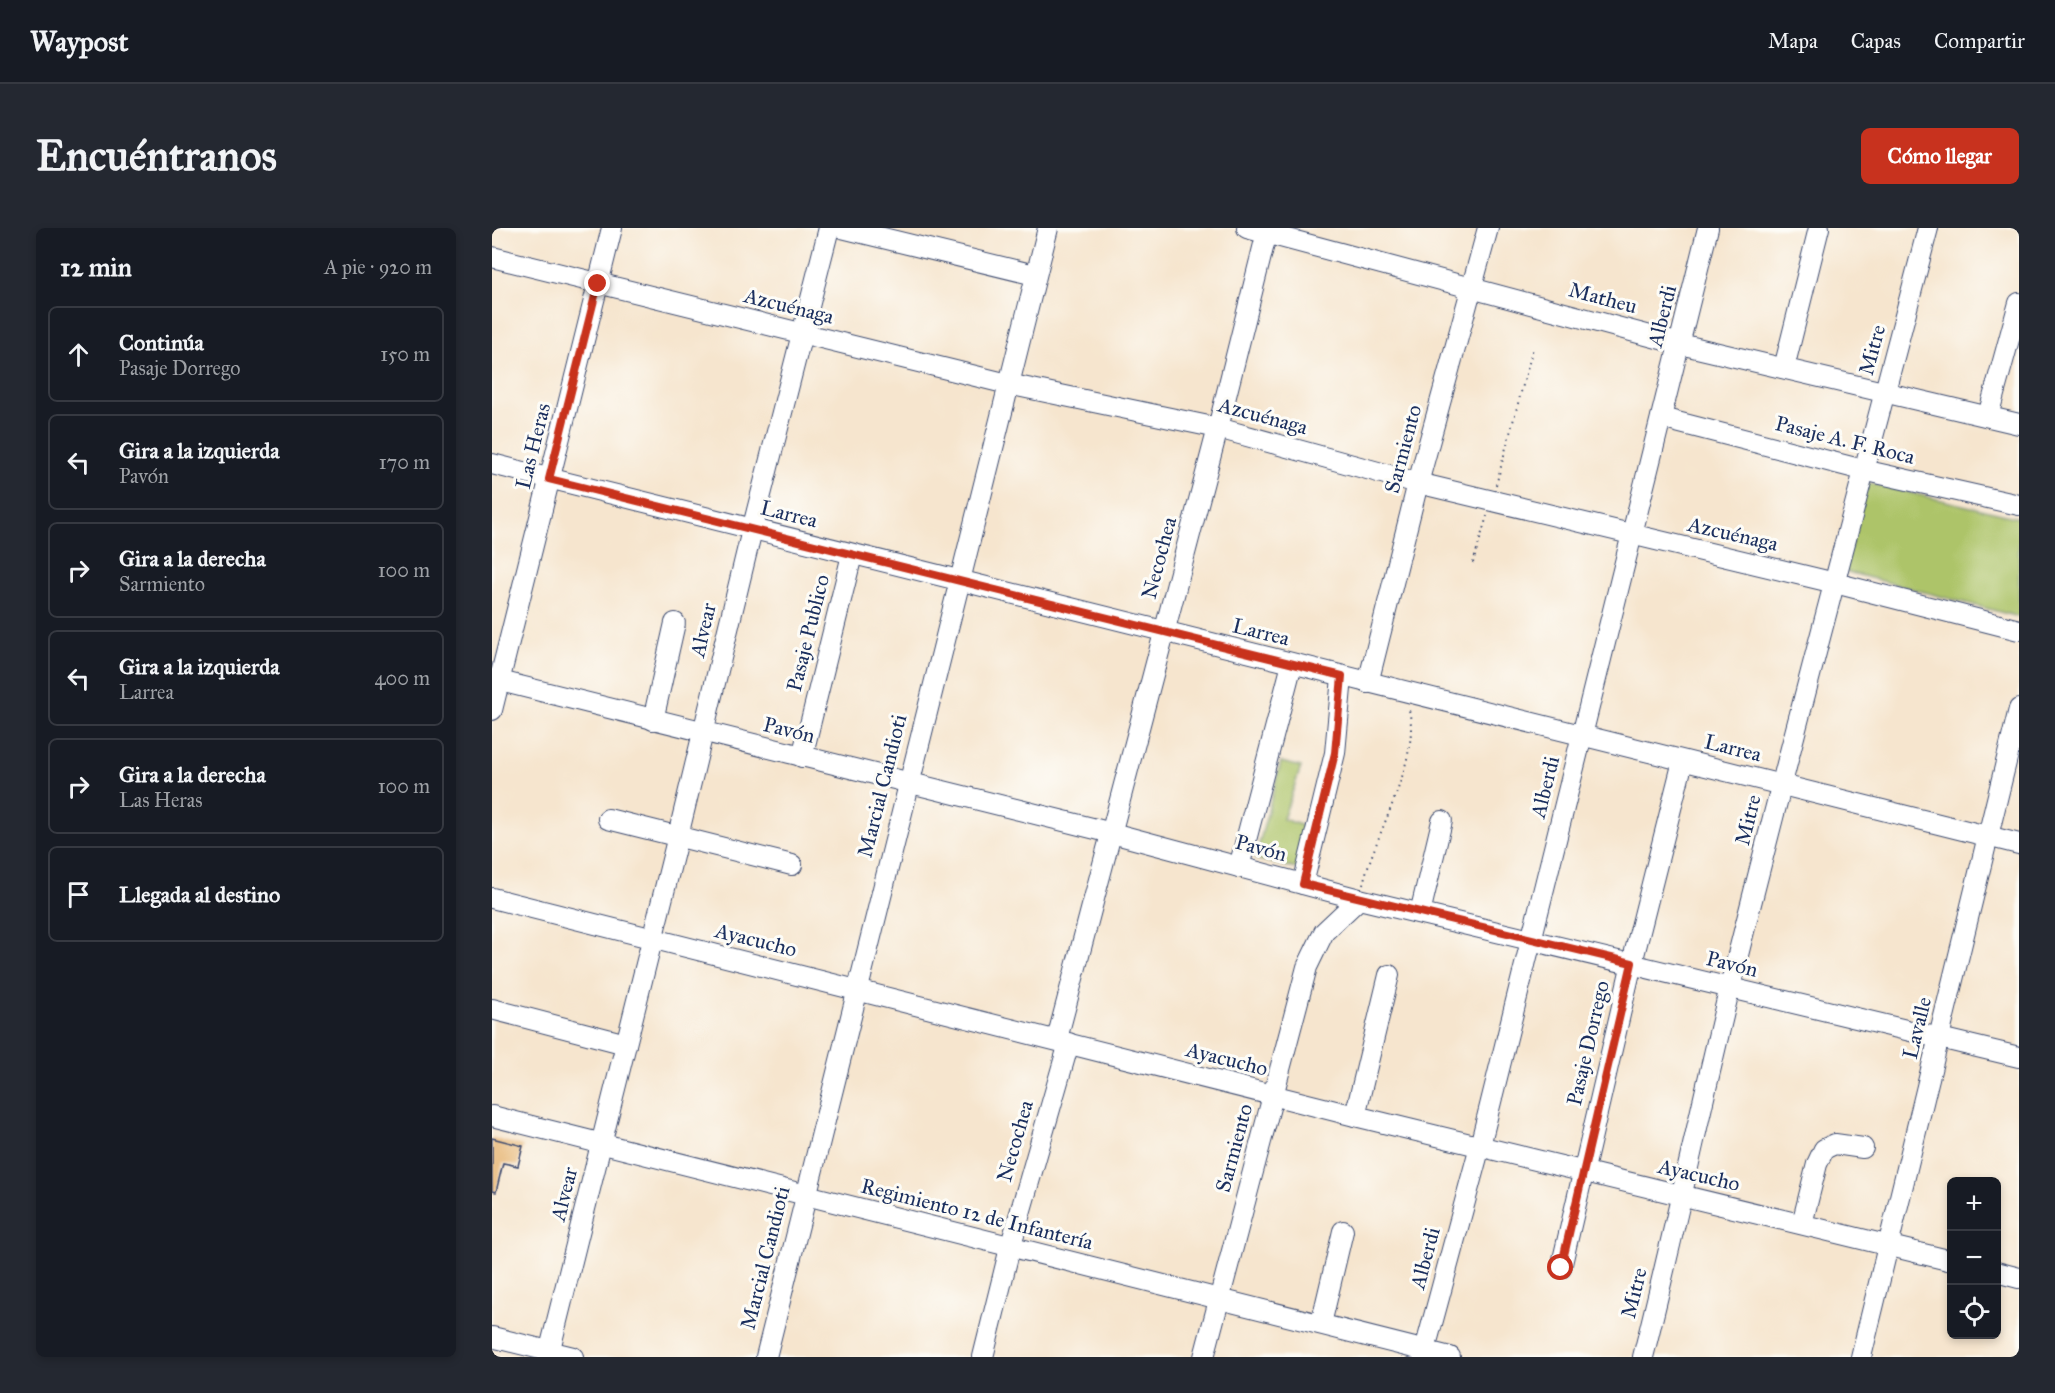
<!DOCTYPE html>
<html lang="es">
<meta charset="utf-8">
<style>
:root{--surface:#171b24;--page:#242831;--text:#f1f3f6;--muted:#9ea1a6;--line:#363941;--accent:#c8321e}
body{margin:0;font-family:"IM FELL Great Primer",serif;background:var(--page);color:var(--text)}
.controls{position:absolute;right:18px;bottom:18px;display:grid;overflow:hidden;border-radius:9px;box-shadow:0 3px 9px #0003}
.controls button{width:54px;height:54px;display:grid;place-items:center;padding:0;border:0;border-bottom:2px solid var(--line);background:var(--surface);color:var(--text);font:30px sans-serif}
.stop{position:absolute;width:18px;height:18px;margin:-14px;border:4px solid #c8321e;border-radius:50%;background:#fff}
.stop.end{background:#c8321e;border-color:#fff;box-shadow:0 2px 6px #0008}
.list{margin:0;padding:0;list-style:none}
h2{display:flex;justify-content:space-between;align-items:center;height:78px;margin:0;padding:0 24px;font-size:26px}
h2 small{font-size:20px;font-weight:400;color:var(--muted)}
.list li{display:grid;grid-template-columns:39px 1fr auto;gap:18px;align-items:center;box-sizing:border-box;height:96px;margin:0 12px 12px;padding:0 12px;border:2px solid var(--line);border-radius:9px}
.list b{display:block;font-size:22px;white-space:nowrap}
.list p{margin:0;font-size:20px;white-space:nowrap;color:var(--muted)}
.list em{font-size:20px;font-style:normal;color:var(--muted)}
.icon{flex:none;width:33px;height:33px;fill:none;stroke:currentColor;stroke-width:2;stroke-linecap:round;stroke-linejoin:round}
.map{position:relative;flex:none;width:1527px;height:1129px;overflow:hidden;border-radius:9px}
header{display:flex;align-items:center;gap:36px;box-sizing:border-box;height:84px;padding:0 30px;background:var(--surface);border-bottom:2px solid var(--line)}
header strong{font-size:28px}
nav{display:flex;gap:33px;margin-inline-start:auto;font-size:21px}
.intro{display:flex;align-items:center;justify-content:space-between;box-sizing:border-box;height:144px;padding:0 36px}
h1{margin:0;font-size:42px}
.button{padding:15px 27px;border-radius:9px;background:var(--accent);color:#fff;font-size:21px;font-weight:700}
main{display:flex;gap:36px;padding:0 36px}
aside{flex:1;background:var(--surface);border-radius:9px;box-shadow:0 3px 9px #0003}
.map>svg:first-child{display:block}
.green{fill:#adc469;stroke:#647a64;stroke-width:1.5}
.building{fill:#e6b471}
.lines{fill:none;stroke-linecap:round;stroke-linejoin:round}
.minor-casing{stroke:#3c4a6f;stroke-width:22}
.path{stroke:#3c4a6f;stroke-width:2;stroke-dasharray:1.5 4.5;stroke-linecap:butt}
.minor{stroke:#fff;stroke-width:20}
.route{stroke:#c8321e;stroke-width:8}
.labels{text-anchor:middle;stroke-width:6;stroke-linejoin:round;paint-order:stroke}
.street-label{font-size:21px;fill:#1b2f5e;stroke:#fdfcf7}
</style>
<header>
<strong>Waypost</strong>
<nav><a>Mapa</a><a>Capas</a><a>Compartir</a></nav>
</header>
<div class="intro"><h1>Encuéntranos</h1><a class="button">Cómo llegar</a></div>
<main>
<aside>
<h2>12 min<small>A pie · 920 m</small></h2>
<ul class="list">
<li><svg class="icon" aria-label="ahead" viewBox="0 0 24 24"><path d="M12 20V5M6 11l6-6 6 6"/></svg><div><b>Continúa</b><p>Pasaje Dorrego</p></div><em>150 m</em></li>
<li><svg class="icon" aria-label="left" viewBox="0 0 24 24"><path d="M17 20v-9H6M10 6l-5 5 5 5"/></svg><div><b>Gira a la izquierda</b><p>Pavón</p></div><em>170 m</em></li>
<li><svg class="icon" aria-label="right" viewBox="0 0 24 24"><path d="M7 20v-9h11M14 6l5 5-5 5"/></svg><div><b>Gira a la derecha</b><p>Sarmiento</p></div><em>100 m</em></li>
<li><svg class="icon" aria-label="left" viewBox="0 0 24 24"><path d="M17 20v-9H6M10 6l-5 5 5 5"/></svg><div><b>Gira a la izquierda</b><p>Larrea</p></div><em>400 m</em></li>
<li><svg class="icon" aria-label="right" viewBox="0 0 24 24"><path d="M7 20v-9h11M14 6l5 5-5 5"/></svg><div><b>Gira a la derecha</b><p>Las Heras</p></div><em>100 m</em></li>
<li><svg class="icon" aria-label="arrive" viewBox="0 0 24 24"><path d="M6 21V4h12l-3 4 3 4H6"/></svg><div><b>Llegada al destino</b></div></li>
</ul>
</aside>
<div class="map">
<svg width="1527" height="1129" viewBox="0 0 1527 1129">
<rect width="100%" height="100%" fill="#fdfcf7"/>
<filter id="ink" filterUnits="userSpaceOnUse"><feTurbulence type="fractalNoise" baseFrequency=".0167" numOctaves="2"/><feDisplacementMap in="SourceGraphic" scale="12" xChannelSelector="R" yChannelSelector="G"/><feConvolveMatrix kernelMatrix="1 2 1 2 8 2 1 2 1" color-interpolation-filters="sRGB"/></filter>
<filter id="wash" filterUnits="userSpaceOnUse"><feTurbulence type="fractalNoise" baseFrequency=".008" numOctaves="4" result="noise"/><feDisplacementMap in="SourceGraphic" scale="24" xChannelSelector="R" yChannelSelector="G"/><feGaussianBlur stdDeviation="1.35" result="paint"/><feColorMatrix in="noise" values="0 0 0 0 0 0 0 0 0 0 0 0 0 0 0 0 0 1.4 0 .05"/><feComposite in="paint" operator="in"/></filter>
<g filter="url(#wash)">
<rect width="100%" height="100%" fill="#f6e5ce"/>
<g class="green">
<path d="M1376,255L1527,290V389L1352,343Z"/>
<path d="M789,534L809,539L791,591L814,599L805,641L763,631Z"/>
</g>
<g id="blocks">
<path class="building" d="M0,910L31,918L26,938L11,935L4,964L0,963Z"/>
</g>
</g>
<g filter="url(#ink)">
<use href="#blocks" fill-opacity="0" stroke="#3c4a6f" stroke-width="1.5"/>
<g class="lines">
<g class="minor-casing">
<g id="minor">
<path d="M350,0L543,47"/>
<path d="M755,0L1188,116L1527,196"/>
<path d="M0,29L516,156L726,200L926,255L1343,355L1527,402"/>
<path d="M1292,140L1327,0"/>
<path d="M1496,188L1527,75"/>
<path d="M1169,190L1371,242L1527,277"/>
<path d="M0,236L1527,616"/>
<path d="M0,451L620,605L867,671L1527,829"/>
<path d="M876,455L926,255L996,0"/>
<path d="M0,482L120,0"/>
<path d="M161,492L183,395"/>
<path d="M310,529L360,327"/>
<path d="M116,591L300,637"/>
<path d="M747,639L800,436"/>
<path d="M811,656L843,525L850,449"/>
<path d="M0,670L863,888L1460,1033"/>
<path d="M928,685L950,593"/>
<path d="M0,781L134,816"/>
<path d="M565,811L726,200L776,0"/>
<path d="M0,888L958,1129"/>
<path d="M863,888L897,747"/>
<path d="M1310,996L1325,936L1332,921L1343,916L1371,920"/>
<path d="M1069,1040L1140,735L1191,533"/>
<path d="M1504,1044L1527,1050"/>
<path d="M829,1096L851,1003"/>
<path d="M0,1109L81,1129"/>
<path d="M56,1129L186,608L260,302L337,0"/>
<path d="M274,1129L556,0"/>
<path d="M491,1129L518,1020L577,815"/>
<path d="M712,1129L815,739L832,704L867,671"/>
<path d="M931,1129L988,918L1216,0"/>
<path d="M1151,1129C1182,1006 1208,882 1238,759C1301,505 1370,253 1436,0"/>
<path d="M1369,1129L1527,481"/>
</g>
</g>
<g class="path">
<path d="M1004,257L1041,120"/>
<path d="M981,335L995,288"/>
<path d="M871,656C883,605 929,533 917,482"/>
</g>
<use href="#minor" class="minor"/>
</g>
</g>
<g class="lines" filter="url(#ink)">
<path class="route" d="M106,56L57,251L850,448L843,525L811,656L1140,735L1069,1040"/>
</g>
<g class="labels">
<g class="street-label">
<text transform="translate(1111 70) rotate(15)" y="7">Matheu</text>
<text transform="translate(297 78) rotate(14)" y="7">Azcuénaga</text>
<text transform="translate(1170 88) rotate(-76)" y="7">Alberdi</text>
<text transform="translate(1380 122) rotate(-75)" y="7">Mitre</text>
<text transform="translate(771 188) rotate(15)" y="7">Azcuénaga</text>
<text transform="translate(1353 212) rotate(14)" y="7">Pasaje A. F. Roca</text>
<text transform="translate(41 218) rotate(-76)" y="7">Las Heras</text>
<text transform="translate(911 221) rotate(-75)" y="7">Sarmiento</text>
<text transform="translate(297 286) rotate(14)" y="7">Larrea</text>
<text transform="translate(1241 306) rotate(13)" y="7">Azcuénaga</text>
<text transform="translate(667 330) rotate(-75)" y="7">Necochea</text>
<text transform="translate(211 402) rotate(-77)" y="7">Alvear</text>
<text transform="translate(769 404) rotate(14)" y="7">Larrea</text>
<text transform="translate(316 405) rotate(-76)" y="7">Pasaje Publico</text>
<text transform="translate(297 502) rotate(14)" y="7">Pavón</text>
<text transform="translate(1241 520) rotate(14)" y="7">Larrea</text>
<text transform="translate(390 558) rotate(-76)" y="7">Marcial Candioti</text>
<text transform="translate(1053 559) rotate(-76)" y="7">Alberdi</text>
<text transform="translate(1256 592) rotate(-76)" y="7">Mitre</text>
<text transform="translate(769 620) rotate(15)" y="7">Pavón</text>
<text transform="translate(264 712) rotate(14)" y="7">Ayacucho</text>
<text transform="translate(1240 736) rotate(14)" y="7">Pavón</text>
<text transform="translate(1425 800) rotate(-76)" y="7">Lavalle</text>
<text transform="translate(1096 815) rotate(-77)" y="7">Pasaje Dorrego</text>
<text transform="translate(735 831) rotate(14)" y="7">Ayacucho</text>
<text transform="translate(523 913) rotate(-74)" y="7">Necochea</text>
<text transform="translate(742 920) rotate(-75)" y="7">Sarmiento</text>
<text transform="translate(1207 947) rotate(13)" y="7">Ayacucho</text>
<text transform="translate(72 966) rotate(-76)" y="7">Alvear</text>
<text transform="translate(485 986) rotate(14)" y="7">Regimiento 12 de Infantería</text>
<text transform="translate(273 1030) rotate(-76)" y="7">Marcial Candioti</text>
<text transform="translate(933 1030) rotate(-75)" y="7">Alberdi</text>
<text transform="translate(1142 1065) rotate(-76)" y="7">Mitre</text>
</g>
</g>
</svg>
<div class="controls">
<button>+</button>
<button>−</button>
<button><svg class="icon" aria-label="locate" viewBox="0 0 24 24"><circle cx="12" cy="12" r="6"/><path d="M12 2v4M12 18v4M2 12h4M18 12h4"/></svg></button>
</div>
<div class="stop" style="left:1069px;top:1040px"></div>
<div class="stop end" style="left:106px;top:56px"></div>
</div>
</main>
